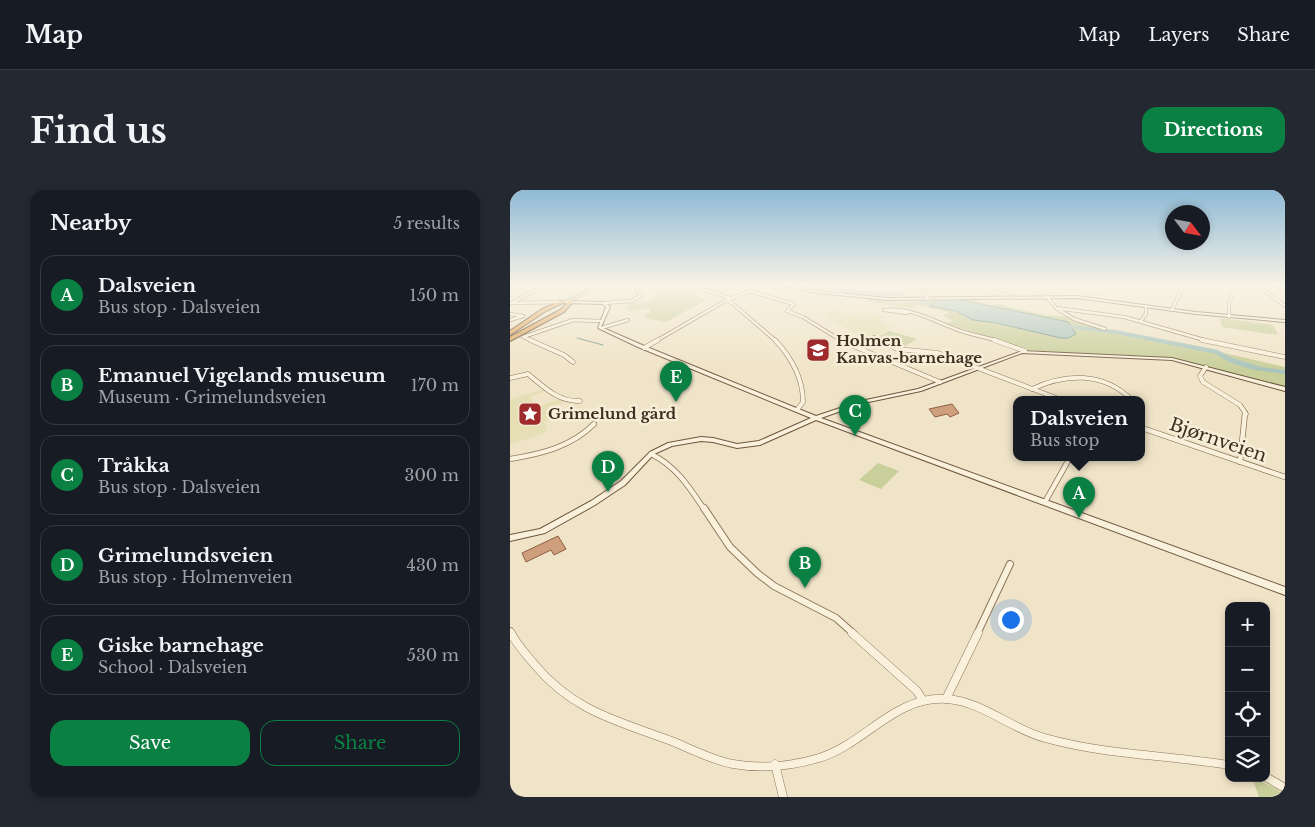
<!DOCTYPE html>
<meta charset="utf-8">
<style>
:root{--surface:#171b24;--page:#242831;--text:#f1f3f6;--muted:#9ea1a6;--line:#363941;--accent:#0b8043}
body{margin:0;font-family:"Libre Baskerville",serif;background:var(--page);color:var(--text)}
.controls{position:absolute;right:15px;bottom:15px;display:grid;overflow:hidden;border-radius:10px;box-shadow:0 2px 8px #0003}
.controls button{width:45px;height:45px;display:grid;place-items:center;padding:0;border:0;border-bottom:1px solid var(--line);background:var(--surface);color:var(--text);font:25px sans-serif}
.compass{position:absolute;left:655px;top:15px;width:45px;height:45px;border-radius:50%;background:var(--surface);box-shadow:0 2px 8px #0003;rotate:122deg}
.you{position:absolute;left:500px;top:429px;width:18px;height:18px;margin:-12px;border:4px solid #fff;border-radius:50%;background:#1a73e8;box-shadow:0 0 0 8px #1a73e833}
.badge{display:grid;place-items:center;width:32px;height:32px;border-radius:50%;background:var(--accent);color:#fff;font-size:16px;font-weight:700}
.pin{position:absolute;translate:-50% -41px;filter:drop-shadow(0 1px 2px #0008)}
.pin::after{content:'';position:absolute;top:26px;width:18px;height:15px;background:inherit;clip-path:polygon(0 0,100% 0,50% 100%)}
.popup{position:absolute;left:503px;top:206px;width:132px;height:65px;box-sizing:border-box;display:grid;place-content:center;border-radius:10px;background:var(--surface);filter:drop-shadow(0 1px 4px #0005);font-size:16px;white-space:nowrap;color:var(--muted)}
.popup b{font-size:19px;color:var(--text)}
.popup::after{content:'';position:absolute;left:50%;top:100%;margin-left:-10px;border:10px solid transparent;border-top-color:var(--surface)}
.list{margin:0;padding:0;list-style:none}
h2{display:flex;justify-content:space-between;align-items:center;height:65px;margin:0;padding:0 20px;font-size:21px}
h2 small{font-size:16px;font-weight:400;color:var(--muted)}
.list li{display:grid;grid-template-columns:32px 1fr auto;gap:15px;align-items:center;box-sizing:border-box;height:80px;margin:0 10px 10px;padding:0 10px;border:1px solid var(--line);border-radius:15px}
.list b{display:block;font-size:19px;white-space:nowrap}
.list p{margin:0;font-size:16px;white-space:nowrap;color:var(--muted)}
.list em{font-size:16px;font-style:normal;color:var(--muted)}
.actions{display:flex;gap:10px;padding:15px 20px}
.actions a{flex:1;padding:11px 0;border:1px solid var(--accent);border-radius:15px;text-align:center;font-size:18px;color:var(--accent)}
.actions .main{background:var(--accent);color:#fff}
.icon{flex:none;width:28px;height:28px;fill:none;stroke:currentColor;stroke-width:2;stroke-linecap:round;stroke-linejoin:round}
.map{position:relative;flex:none;width:775px;height:607px;overflow:hidden;border-radius:15px}
header{display:flex;align-items:center;gap:30px;box-sizing:border-box;height:70px;padding:0 25px;background:var(--surface);border-bottom:1px solid var(--line)}
header strong{font-size:24px}
nav{display:flex;gap:28px;margin-inline-start:auto;font-size:18px}
.intro{display:flex;align-items:center;justify-content:space-between;box-sizing:border-box;height:120px;padding:0 30px}
h1{margin:0;font-size:35px}
.button{padding:12px 22px;border-radius:15px;background:var(--accent);color:#fff;font-size:18px;font-weight:700}
main{display:flex;gap:30px;padding:0 30px}
aside{flex:1;background:var(--surface);border-radius:15px;box-shadow:0 2px 8px #0003}
.map>svg:first-child{display:block}
.farmland{fill:#e6deb5}
.green{fill:#c9cf9b;fill-rule:evenodd}
.water{fill:#a9c4bc;stroke:#6f938a}
.lines{fill:none;stroke-linecap:round;stroke-linejoin:round}
.stream{stroke:#6f938a;stroke-width:1}
.river{fill:#a9c4bc;fill-rule:evenodd}
.building{fill:#cf9f7d;stroke:#8d5f41}
.highway-tunnel{stroke:#ccc0a6;stroke-width:4.5;stroke-dasharray:4.5 2.5;stroke-linecap:butt}
.street-far4-casing{stroke:#8d765c;stroke-width:4}
.street-far3-casing{stroke:#8d765c;stroke-width:5}
.street-far2-casing{stroke:#8d765c;stroke-width:6}
.street-far1-casing{stroke:#8d765c;stroke-width:8}
.street-casing{stroke:#8d765c;stroke-width:9}
.secondary-casing{stroke:#6f573f;stroke-width:2}
.primary-casing{stroke:#5b4430;stroke-width:1}
.highway-casing{stroke:#5b4430;stroke-width:2}
.street-far4{stroke:#faf1dc;stroke-width:2.5}
.street-far3{stroke:#faf1dc;stroke-width:4}
.street-far2{stroke:#faf1dc;stroke-width:4.5}
.street-far1{stroke:#faf1dc;stroke-width:6}
.street{stroke:#faf1dc;stroke-width:8}
.secondary{fill:#faf1dc;fill-rule:evenodd}
.primary{fill:#f3d9a0;fill-rule:evenodd}
.highway{fill:#e0a458;fill-rule:evenodd}
.labels{text-anchor:middle;stroke-width:5;stroke-linejoin:round;paint-order:stroke}
.far-poi-label{font-size:15px;font-weight:bold;fill:#3d2e20;stroke:#f7eed8;text-anchor:start}
.street-label{font-size:18px;fill:#3d2e20;stroke:#f7eed8}
</style>
<header>
<strong>Map</strong>
<nav><a>Map</a><a>Layers</a><a>Share</a></nav>
</header>
<div class="intro"><h1>Find us</h1><a class="button">Directions</a></div>
<main>
<aside>
<h2>Nearby<small>5 results</small></h2>
<ul class="list">
<li><span class="badge">A</span><div><b>Dalsveien</b><p>Bus stop · Dalsveien</p></div><em>150 m</em></li>
<li><span class="badge">B</span><div><b>Emanuel Vigelands museum</b><p>Museum · Grimelundsveien</p></div><em>170 m</em></li>
<li><span class="badge">C</span><div><b>Tråkka</b><p>Bus stop · Dalsveien</p></div><em>300 m</em></li>
<li><span class="badge">D</span><div><b>Grimelundsveien</b><p>Bus stop · Holmenveien</p></div><em>430 m</em></li>
<li><span class="badge">E</span><div><b>Giske barnehage</b><p>School · Dalsveien</p></div><em>530 m</em></li>
</ul>
<div class="actions"><a class="main">Save</a><a>Share</a></div>
</aside>
<div class="map">
<svg width="775" height="607" viewBox="0 0 775 607">
<rect width="100%" height="100%" fill="#f0e4c8"/>
<g class="farmland">
<path d="M592,95H658L669,100L666,108L647,106L645,111L601,105L586,106L585,108L563,105L596,102L588,98Z"/>
<path d="M326,119L342,126L352,122L376,126L370,130L381,138L366,146L354,149L312,124Z"/>
<path d="M32,200L36,201L20,206L26,217L50,209L54,212L38,219L43,228L34,232L37,239L33,244L0,254V209Z"/>
</g>
<g class="green">
<path d="M146,95H159L156,97C168,102 174,102 186,102L183,103L187,104L183,105L198,109L156,132L139,129L133,125L139,123L140,118L119,121L117,116L121,112L141,111L149,99Z"/>
<path d="M361,109L388,113L462,109L480,115L487,114L534,125L558,127L586,139L671,153L775,177V198L664,169L516,160L436,133L443,131L432,125L439,123L437,122L407,115L401,118L356,111ZM427,109L462,112L549,130L558,133L560,137L516,139L463,130L446,121L421,116Z"/>
<path d="M710,128L763,135L768,145L712,137Z"/>
<path d="M379,141L407,149L389,159L365,148Z"/>
<path d="M368,273L389,281L371,299L349,290Z"/>
<path d="M742,588L766,598L775,607H749Z"/>
</g>
<path class="water" d="M427,109H446L549,130L558,132L566,144L558,148H551L486,133L463,130L446,121L420,116Z"/>
<g class="lines">
<path class="stream" d="M67,148L93,155"/>
<g class="river">
<path d="M294,95L307,97L321,95L344,101L391,102L394,104L391,106L344,105L321,99L307,101Z"/>
<path d="M411,110L426,113L423,115L409,113Z"/>
<path d="M560,135L606,140L708,160L720,167L751,177L775,180V184C752,181 725,179 706,164L606,144L558,138L557,137Z"/>
</g>
</g>
<g class="building">
<path d="M442,214L449,223L440,227L437,224L425,227L419,219Z"/>
<path d="M48,346L56,359L44,365L41,360L16,372L12,363Z"/>
</g>
<g class="lines">
<g class="highway-tunnel">
<path d="M74,103L88,95"/>
<path d="M53,114L78,99"/>
</g>
<g class="street-far4-casing">
<g id="street-far4">
<path d="M179,95L220,108"/>
<path d="M394,95L418,101"/>
<path d="M478,95L504,104"/>
<path d="M733,95L752,98"/>
<path d="M752,95V99L775,116"/>
<path d="M756,95L775,97"/>
<path d="M239,101L284,114"/>
<path d="M536,106L546,118L614,127L698,151"/>
<path d="M417,108L418,101L431,95"/>
<path d="M217,109L266,151"/>
<path d="M3,112L35,95"/>
<path d="M0,113L53,112"/>
<path d="M94,113L122,111L131,105L127,100V95"/>
<path d="M284,114L277,121L293,127L332,151"/>
<path d="M546,118L564,129L595,139"/>
<path d="M662,120L672,98"/>
<path d="M397,123L374,120C401,116 429,134 454,142C465,145 477,148 489,151"/>
<path d="M0,124L13,126"/>
<path d="M719,127V113L726,95"/>
<path d="M0,130L13,126"/>
<path d="M631,131L636,124V116"/>
<path d="M91,138L118,130"/>
<path d="M364,147L372,151"/>
<path d="M23,151L13,147L63,130L90,131"/>
<path d="M146,151L215,111L255,95"/>
</g>
</g>
<g class="street-far3-casing">
<g id="street-far3">
<path d="M20,150L54,165L63,172"/>
<path d="M265,150C281,167 293,188 293,212L287,220"/>
<path d="M329,150L430,192"/>
<path d="M370,150L387,159L428,163L549,209"/>
<path d="M484,150L515,161"/>
<path d="M692,150L775,167"/>
<path d="M134,158L148,150"/>
<path d="M696,177L690,186L693,192L730,215L736,224"/>
<path d="M0,188L18,184C34,197 48,212 70,211"/>
<path d="M522,199C556,183 593,182 621,209"/>
</g>
</g>
<g class="street-far2-casing">
<g id="street-far2">
<path d="M632,238L775,287"/>
<path d="M141,264C166,276 179,297 194,319"/>
<path d="M0,269C31,264 61,257 84,234"/>
<path d="M730,272L735,223"/>
<path d="M535,312L558,271"/>
</g>
</g>
<g class="street-far1-casing">
<g id="street-far1">
<path d="M194,318L220,357L247,383L264,396L326,428L344,444"/>
<path d="M0,441L1,444"/>
<path d="M467,444L500,374"/>
</g>
</g>
<g class="street-casing">
<g id="street">
<path d="M1,443C7,455 16,464 24,474C64,522 108,531 164,552C183,560 202,570 223,574C251,579 282,576 309,568C355,554 384,506 436,509C472,511 501,539 535,548C595,565 658,565 719,575"/>
<path d="M342,443L407,501L413,511"/>
<path d="M436,509L468,443"/>
<path d="M265,574L273,607"/>
<path d="M756,587L775,598"/>
</g>
</g>
<g class="secondary-casing">
<g id="secondary">
<path d="M267,95H275L308,101L377,108L567,106L686,122L775,130V132L686,124L567,108L377,110L308,103Z"/>
<path d="M53,111L95,112L100,117L91,137L132,155L306,226L351,211L408,199L512,161L662,168L775,197V201L662,170L512,163L411,201L354,213L311,228L775,397V405L306,230L250,255L227,258L203,252L191,251L162,256L144,264L115,295L85,315L35,343L0,351V345L30,339L81,311L111,291L140,262L158,253L191,247L203,248L227,254L249,251L301,228L128,157L88,138L96,117L93,114L52,113Z"/>
</g>
</g>
<g class="primary-casing">
<path id="primary" d="M83,95H88L67,109L53,113L51,112L65,107Z"/>
</g>
<g class="highway-casing">
<g id="highway">
<path d="M51,111L55,112L36,121L0,145V141L32,119Z"/>
<path d="M59,111L63,112L54,122L0,151V147L50,120Z"/>
</g>
</g>
<use href="#street-far4" class="street-far4"/>
<use href="#street-far3" class="street-far3"/>
<use href="#street-far2" class="street-far2"/>
<use href="#street-far1" class="street-far1"/>
<use href="#street" class="street"/>
<use href="#secondary" class="secondary"/>
<use href="#primary" class="primary"/>
<use href="#highway" class="highway"/>
</g>
<linearGradient id="sky" x2="0" y2="1"><stop stop-color="#8fbad6"/><stop offset="0.53" stop-color="#f8f3e6"/><stop offset="1" stop-color="#f8f3e6" stop-opacity="0"/></linearGradient>
<rect width="775" height="180" fill="url(#sky)"/>
<defs>
<g id="school-square" transform="scale(1.25)"><rect x="-9" y="-9" width="18" height="18" rx="4" fill="#9e2a2b" stroke="#f7eed8"/><path d="M0-5L7-2L0 1L-7-2ZM-4 1L0 2.5L4 1V4Q0 6-4 4Z" fill="#fff"/></g>
<g id="sight-square" transform="scale(1.25)"><rect x="-9" y="-9" width="18" height="18" rx="4" fill="#9e2a2b" stroke="#f7eed8"/><path d="M0-6L1.8-2.2L6-1.7L2.9 1.2L3.7 5.4L0 3.3L-3.7 5.4L-2.9 1.2L-6-1.7L-1.8-2.2Z" fill="#fff"/></g>
</defs>
<g fill-rule="evenodd">
<use href="#school-square" x="308" y="160"/>
<use href="#sight-square" x="20" y="224"/>
</g>
<g class="labels">
<g class="far-poi-label">
<text x="326" y="156">Holmen<tspan x="326" dy="17">Kanvas-barnehage</tspan></text>
<text x="38" y="229">Grimelund gård</text>
</g>
<g class="street-label">
<text transform="translate(708 250) rotate(19)" y="6">Bjørnveien</text>
</g>
</g>
</svg>
<div class="controls">
<button>+</button>
<button>−</button>
<button><svg class="icon" aria-label="locate" viewBox="0 0 24 24"><circle cx="12" cy="12" r="6"/><path d="M12 2v4M12 18v4M2 12h4M18 12h4"/></svg></button>
<button><svg class="icon" aria-label="layers" viewBox="0 0 24 24"><path d="M12 4l9 5-9 5-9-5zM3 14l9 5 9-5"/></svg></button>
</div>
<svg class="compass" viewBox="-18 -18 36 36"><path d="M0-13l5 13h-10z" fill="#e53935"/><path d="M0 13l5-13h-10z" fill="#9ea1a6"/></svg>
<div class="you"></div>
<div class="pin badge" style="left:569px;top:328px">A</div>
<div class="popup"><b>Dalsveien</b>Bus stop</div>
<div class="pin badge" style="left:295px;top:398px">B</div>
<div class="pin badge" style="left:345px;top:246px">C</div>
<div class="pin badge" style="left:98px;top:302px">D</div>
<div class="pin badge" style="left:166px;top:212px">E</div>
</div>
</main>
